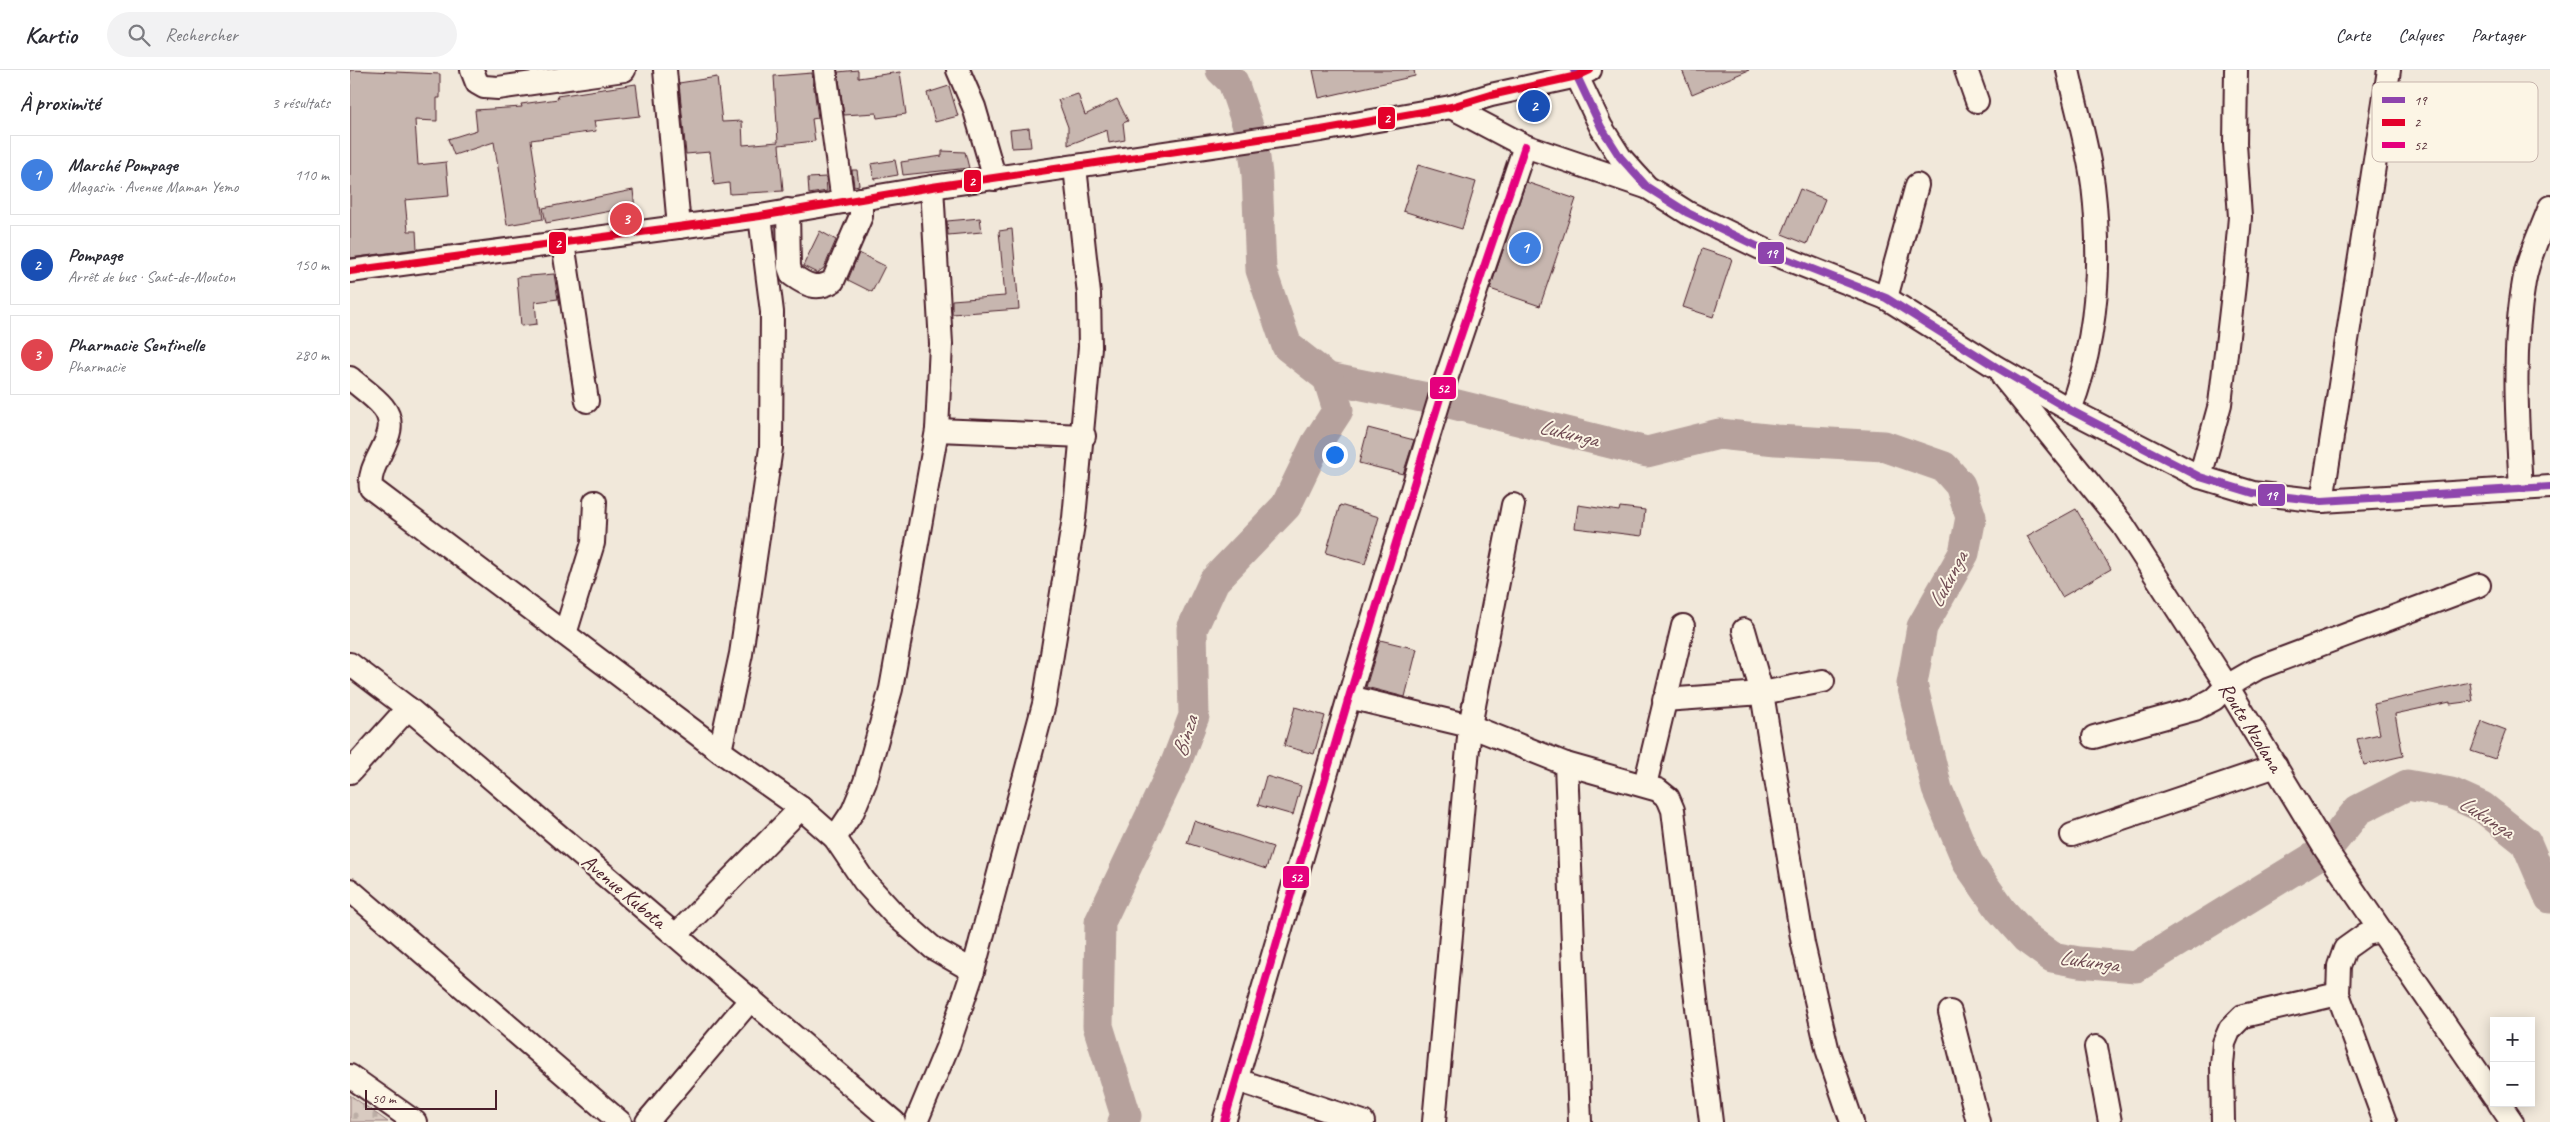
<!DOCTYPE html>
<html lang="fr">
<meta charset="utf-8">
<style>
:root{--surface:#fff;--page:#f2f2f3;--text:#2b2b33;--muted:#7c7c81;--line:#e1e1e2;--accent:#4a1f2b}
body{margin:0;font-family:Caveat,sans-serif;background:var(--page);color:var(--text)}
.controls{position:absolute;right:15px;bottom:15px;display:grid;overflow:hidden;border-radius:0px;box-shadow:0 2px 12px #0003}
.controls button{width:45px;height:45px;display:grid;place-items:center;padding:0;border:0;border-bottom:1px solid var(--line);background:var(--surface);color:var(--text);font:25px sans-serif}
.scale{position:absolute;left:15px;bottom:12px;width:132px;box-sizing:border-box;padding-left:5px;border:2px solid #4a1f2b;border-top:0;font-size:14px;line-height:18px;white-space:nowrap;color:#4a1f2b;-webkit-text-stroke:4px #fcf5e5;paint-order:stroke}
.you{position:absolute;left:984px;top:384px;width:18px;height:18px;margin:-12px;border:4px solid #fff;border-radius:50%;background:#1a73e8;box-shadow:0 0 0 8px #1a73e833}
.badge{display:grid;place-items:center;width:32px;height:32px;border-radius:50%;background:var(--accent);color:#fff;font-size:16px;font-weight:700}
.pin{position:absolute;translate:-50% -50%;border:2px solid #fff;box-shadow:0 1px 5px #0006}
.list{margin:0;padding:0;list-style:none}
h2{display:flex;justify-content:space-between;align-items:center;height:65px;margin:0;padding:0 20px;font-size:21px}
h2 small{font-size:16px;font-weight:400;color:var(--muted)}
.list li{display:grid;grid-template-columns:32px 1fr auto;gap:15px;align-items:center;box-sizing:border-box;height:80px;margin:0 10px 10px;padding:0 10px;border:1px solid var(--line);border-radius:0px}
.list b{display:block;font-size:19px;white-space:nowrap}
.list p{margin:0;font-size:16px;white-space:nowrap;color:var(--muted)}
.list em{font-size:16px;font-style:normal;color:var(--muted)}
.icon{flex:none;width:28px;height:28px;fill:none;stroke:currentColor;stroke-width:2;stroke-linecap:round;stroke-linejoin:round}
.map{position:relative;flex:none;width:2200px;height:1052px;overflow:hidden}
header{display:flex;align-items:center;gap:30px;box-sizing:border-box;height:70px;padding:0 25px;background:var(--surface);border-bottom:1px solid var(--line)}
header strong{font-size:24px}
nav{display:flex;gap:28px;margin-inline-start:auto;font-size:18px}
.search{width:350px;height:45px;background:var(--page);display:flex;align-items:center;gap:12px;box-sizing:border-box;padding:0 18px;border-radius:28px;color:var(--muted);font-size:19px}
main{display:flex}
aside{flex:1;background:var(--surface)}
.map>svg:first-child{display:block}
.cemetery{fill:url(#cemetery-stones);stroke:#917476}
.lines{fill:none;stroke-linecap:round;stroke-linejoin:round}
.river{stroke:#b6a19c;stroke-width:31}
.building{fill:#c7b6af;stroke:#4a1f2b}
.minor-casing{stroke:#4a1f2b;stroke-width:26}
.minor{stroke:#fcf5e5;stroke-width:22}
.bus-1-casing{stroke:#fcf5e5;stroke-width:11}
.bus-2-casing{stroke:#fcf5e5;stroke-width:11}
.bus-3-casing{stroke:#fcf5e5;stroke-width:11}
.bus-1{stroke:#8e44ad;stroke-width:8}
.bus-2{stroke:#e4002b;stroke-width:8}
.bus-3{stroke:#e5007d;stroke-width:8}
.labels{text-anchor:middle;stroke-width:4;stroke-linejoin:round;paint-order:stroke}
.street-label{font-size:21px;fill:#4a1f2b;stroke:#fcf5e5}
.water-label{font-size:22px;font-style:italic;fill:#704c53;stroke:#fcf5e5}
.key{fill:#fcf5e5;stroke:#c7b5ad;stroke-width:1}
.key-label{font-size:14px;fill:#4a1f2b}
.line-badge{stroke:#fcf5e5;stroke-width:2}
.badge-label{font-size:14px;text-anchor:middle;font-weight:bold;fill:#fff}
</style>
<header>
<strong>Kartio</strong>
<div class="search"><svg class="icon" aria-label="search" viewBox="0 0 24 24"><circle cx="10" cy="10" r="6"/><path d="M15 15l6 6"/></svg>Rechercher</div>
<nav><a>Carte</a><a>Calques</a><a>Partager</a></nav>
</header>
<main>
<aside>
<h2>À proximité<small>3 résultats</small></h2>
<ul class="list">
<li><span class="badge" style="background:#3f7fe0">1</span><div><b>Marché Pompage</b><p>Magasin · Avenue Maman Yemo</p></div><em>110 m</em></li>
<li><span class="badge" style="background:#1a4fb4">2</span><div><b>Pompage</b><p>Arrêt de bus · Saut-de-Mouton</p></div><em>150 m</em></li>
<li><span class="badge" style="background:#e0444e">3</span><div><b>Pharmacie Sentinelle</b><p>Pharmacie</p></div><em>280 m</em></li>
</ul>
</aside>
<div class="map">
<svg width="2200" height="1052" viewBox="0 0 2200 1052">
<defs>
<pattern id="cemetery-stones" width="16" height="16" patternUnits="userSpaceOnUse" patternTransform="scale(1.25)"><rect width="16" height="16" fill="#d8cac0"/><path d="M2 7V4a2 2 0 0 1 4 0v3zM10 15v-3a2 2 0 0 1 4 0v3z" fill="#bbada5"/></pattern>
</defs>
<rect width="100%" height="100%" fill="#f1e8da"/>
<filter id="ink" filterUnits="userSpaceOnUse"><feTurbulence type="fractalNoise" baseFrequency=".02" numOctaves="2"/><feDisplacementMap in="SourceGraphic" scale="10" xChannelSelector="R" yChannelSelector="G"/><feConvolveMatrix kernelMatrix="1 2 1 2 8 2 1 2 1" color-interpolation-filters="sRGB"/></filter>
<g filter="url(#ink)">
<path class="cemetery" d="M0,1025L38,1052H0Z"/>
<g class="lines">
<g class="river">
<path d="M871,0L883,12L903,71L907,105L911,200L937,276L978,308L1087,330L1297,382L1369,364L1426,370L1534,376L1594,397L1610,415L1621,447L1614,483L1572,557L1562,614L1587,719L1618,793L1651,840L1676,868L1702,887L1729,892L1786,897L1976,780L2008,740L2057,715L2101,723L2132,737L2176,772L2200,828"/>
<path d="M773,1052L776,1046L748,956L750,852L826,693L844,646L842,559L864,511L936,436L966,374L988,340L978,308"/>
</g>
</g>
<g class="building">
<path d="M0,0L90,4V28H87V51L65,50L68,95L96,92L99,126L55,130L58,161H66L67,179L0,188Z"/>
<path d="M508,0V8L550,2L556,44L527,48L526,43L494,45L488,2Z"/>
<path d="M963,0H1064L1065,6L969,28Z"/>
<path d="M1332,0H1399L1342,24Z"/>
<path d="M462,3L468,48L462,49L465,71L429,75L433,121L380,124L379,113L364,115L360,82L336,84L329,13L367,7L372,52L392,51L393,75L428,72L424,6Z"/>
<path d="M286,14L290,46L244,51L246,61L181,70L193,149L157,155L144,72L104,85L98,69L127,60L125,40L172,37L171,34L208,29L207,26Z"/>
<path d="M599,16L608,46L585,52L577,23Z"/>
<path d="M728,24L735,45L767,29L778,51L773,53L775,70L759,73L757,60L718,75V57L708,30Z"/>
<path d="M679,58L681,77L662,78L660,60Z"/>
<path d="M592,81L615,82L619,98L553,105L551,92L592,86Z"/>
<path d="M545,90L548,105L524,109L521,94Z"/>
<path d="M1068,95L1126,112L1112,159L1053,141Z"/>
<path d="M502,100H507L509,115L504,116Z"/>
<path d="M476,107L477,121L459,124L458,108Z"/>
<path d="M1176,112L1226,129L1190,236L1140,219Z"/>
<path d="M1450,119L1475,129L1457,174L1432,164Z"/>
<path d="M283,120L286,149L262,152L261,141L196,153L193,138Z"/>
<path d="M630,148L632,162L598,165L597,151Z"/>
<path d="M662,159L669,239L602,244V230L655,226L649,161Z"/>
<path d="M470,161L486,170L474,198L467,203L453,196Z"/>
<path d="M1352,179L1382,189L1363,247L1333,237Z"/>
<path d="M509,183L535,196L522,222L498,210Z"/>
<path d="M204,204L208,229L185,232L187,254L171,256L167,207Z"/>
<path d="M1018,358L1064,370L1053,404L1009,393Z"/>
<path d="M990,435L1029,447L1015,494L976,483Z"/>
<path d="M1228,435L1269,441L1270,437L1295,440L1292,466L1225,458Z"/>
<path d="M1726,439L1761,499L1712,527L1677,466Z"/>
<path d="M1030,570L1067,579L1055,627L1016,617Z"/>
<path d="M2120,612L2123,631L2100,634V632L2045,644L2053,686L2014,695L2007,669L2030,664L2024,634Z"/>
<path d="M945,637L975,646L964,684L934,676Z"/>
<path d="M2132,651L2156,660L2145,689L2121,681Z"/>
<path d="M916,706L951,716L943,745L908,735Z"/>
<path d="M844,751L923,777L916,799L837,773Z"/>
</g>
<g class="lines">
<g class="minor-casing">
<g id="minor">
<path d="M122,0L127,13L134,17L148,18L274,0"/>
<path d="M315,0L329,157"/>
<path d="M475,0L493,132"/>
<path d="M608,0L624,37L645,109"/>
<path d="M1224,0L1251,57L1270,87L1297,117L1338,143L1419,182L1536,228L1646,297L1720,340L1850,407L1903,423L1972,431L2200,417"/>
<path d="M1616,0L1627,31"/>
<path d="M1718,0C1726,38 1738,77 1743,115C1752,192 1748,268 1720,340"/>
<path d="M1101,37L1175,76L1296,117"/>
<path d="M438,140L439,197L442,205C456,215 467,221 483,211L511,146V129"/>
<path d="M213,173L237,331"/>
<path d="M0,201L410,146L582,117L971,60L1101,37L1141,25L1227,6L1240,0"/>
<path d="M1536,228L1567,115"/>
<path d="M1653,307L1773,455L1877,616L1976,780L2144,1026"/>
<path d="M0,308C10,317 24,326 33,337C55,364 16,390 21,418L370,681L451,738L485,768L514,811L544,844L583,878L623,901"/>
<path d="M587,360L734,366"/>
<path d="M1850,407L1870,334L1884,215L1890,147L1885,74L1886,0"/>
<path d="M2171,419C2167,351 2162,280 2174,212C2178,187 2191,161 2200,137"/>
<path d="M1972,431L2039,0"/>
<path d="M1394,560L1412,623L1453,874L1478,982L1502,1052"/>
<path d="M215,564L243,473L245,432"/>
<path d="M0,594L58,638L127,696L544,1052"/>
<path d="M999,627L1120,656L1216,694L1308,720L1318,728L1323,740L1361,1052"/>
<path d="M1314,630L1412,623L1473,611"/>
<path d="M1744,667L1845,639L1864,629L1877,616L1908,598L2129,515"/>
<path d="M370,681L391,584L421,378L422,242L410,146"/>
<path d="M1216,694L1230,1052"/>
<path d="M0,702L58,638"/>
<path d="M1295,715L1333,556"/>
<path d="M1722,765L1926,696"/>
<path d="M485,768L503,741L515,712L541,619L587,360L591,274L582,117"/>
<path d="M0,820L270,1052"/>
<path d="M2031,861L2016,864L1995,879L1989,896L1988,924L2035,1052"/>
<path d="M326,865L451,738"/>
<path d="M1600,942L1628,1052"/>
<path d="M1746,977L1760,1052"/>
<path d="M0,1006L65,1052"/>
<path d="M887,1010L1013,1052"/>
<path d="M2149,1033L2162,1052"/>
<path d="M297,1052L401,929"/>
<path d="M566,1052L599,973L623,901L694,634L724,448L740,277L739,224L725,97"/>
<path d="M874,1052L999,627L1094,315L1175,76"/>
<path d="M1084,1052L1120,656L1163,435"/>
<path d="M1873,1052L1872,995L1874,973L1880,959L1893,946L1988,924"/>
</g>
</g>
<use href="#minor" class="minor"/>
<g class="bus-1-casing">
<path id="bus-1" d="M1224,0L1251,57L1270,87L1297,117L1338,143L1419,182L1536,228L1646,297L1720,340L1850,407L1903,423L1972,431L2200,417"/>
</g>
<g class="bus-2-casing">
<path id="bus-2" d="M0,201L410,146L582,117L971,60L1101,37L1141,25L1227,6L1240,0"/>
</g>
<g class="bus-3-casing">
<path id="bus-3" d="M874,1052L999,627L1094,315L1175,76"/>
</g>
<use href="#bus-1" class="bus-1"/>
<use href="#bus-2" class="bus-2"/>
<use href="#bus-3" class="bus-3"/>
</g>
</g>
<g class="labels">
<g class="street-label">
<text transform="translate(1901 657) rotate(58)" y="7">Route Nzolana</text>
<text transform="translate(274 821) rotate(40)" y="7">Avenue Kubota</text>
</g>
<g class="water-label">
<text transform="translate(1219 362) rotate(14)" y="8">Lukunga</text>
<text transform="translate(1597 509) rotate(-62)" y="8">Lukunga</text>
<text transform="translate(834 666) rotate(-72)" y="8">Binza</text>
<text transform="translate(2137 746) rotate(33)" y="8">Lukunga</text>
<text transform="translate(1739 890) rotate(8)" y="8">Lukunga</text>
</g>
</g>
<rect x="2022" y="12" width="166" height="80" rx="8" class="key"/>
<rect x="2032" y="27" width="23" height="6" fill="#8e44ad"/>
<rect x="2032" y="49" width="23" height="7" fill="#e4002b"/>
<rect x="2032" y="72" width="23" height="6" fill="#e5007d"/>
<g class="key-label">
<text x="2064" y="35">19</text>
<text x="2064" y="57">2</text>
<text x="2064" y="80">52</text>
</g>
<g class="line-badge">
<rect x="1027" y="36" width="19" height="24" rx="5" fill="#e4002b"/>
<rect x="613" y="99" width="19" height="24" rx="5" fill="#e4002b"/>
<rect x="198" y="161" width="19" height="24" rx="5" fill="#e4002b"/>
<rect x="1407" y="171" width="28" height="24" rx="5" fill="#8e44ad"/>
<rect x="1079" y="306" width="28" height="24" rx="5" fill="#e5007d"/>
<rect x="1907" y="413" width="29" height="24" rx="5" fill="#8e44ad"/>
<rect x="932" y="795" width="28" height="24" rx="5" fill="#e5007d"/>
</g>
<g class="badge-label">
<text x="1037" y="53">2</text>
<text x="622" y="116">2</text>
<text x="208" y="178">2</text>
<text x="1421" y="188">19</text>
<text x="1093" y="323">52</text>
<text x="1921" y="430">19</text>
<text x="946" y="812">52</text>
</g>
</svg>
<div class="controls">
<button>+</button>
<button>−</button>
</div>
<div class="scale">50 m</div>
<div class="you"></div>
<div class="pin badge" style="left:1175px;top:178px;background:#3f7fe0">1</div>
<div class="pin badge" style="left:1184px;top:36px;background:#1a4fb4">2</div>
<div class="pin badge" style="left:276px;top:149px;background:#e0444e">3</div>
</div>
</main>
